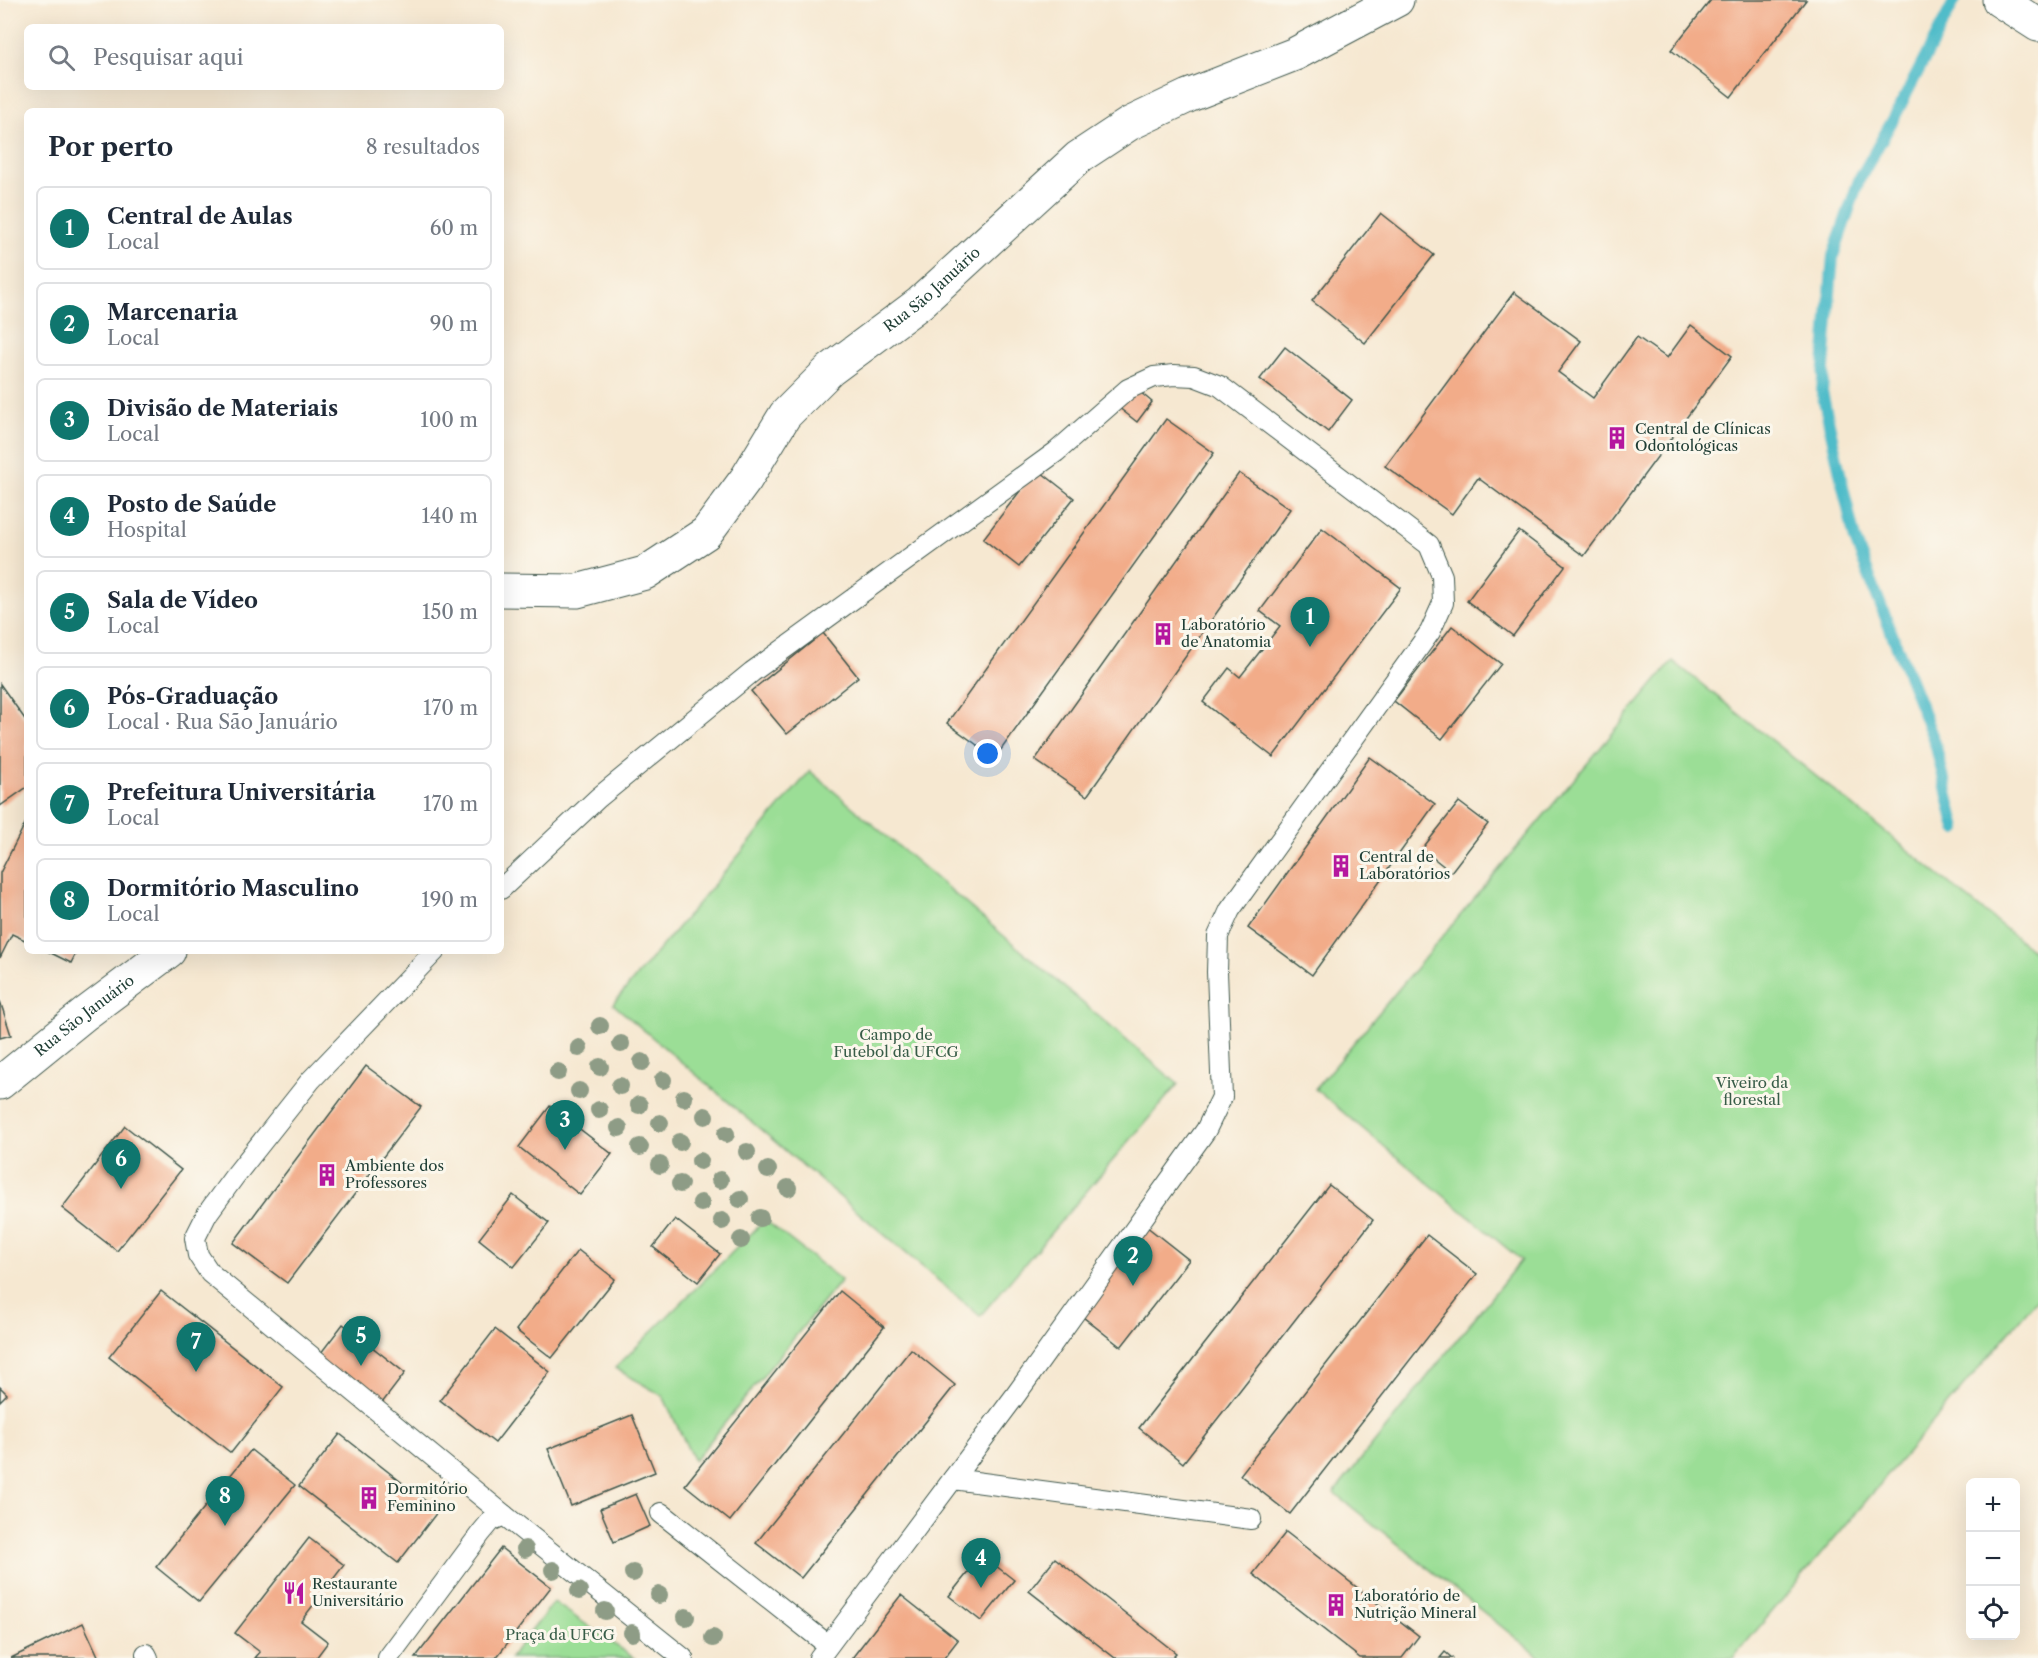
<!DOCTYPE html>
<html lang="pt">
<meta charset="utf-8">
<style>
:root{--surface:#fff;--page:#f2f2f3;--text:#1f2937;--muted:#747a83;--line:#e0e1e3;--accent:#0f766e}
body{margin:0;font-family:"Libre Caslon Text",serif;background:var(--page);color:var(--text)}
.controls{position:absolute;right:18px;bottom:18px;display:grid;overflow:hidden;border-radius:9px;box-shadow:0 6px 24px #0002}
.controls button{width:54px;height:54px;display:grid;place-items:center;padding:0;border:0;border-bottom:2px solid var(--line);background:var(--surface);color:var(--text);font:30px sans-serif}
.you{position:absolute;left:988px;top:754px;width:21px;height:21px;margin:-15px;border:4px solid #fff;border-radius:50%;background:#1a73e8;box-shadow:0 0 0 9px #1a73e833}
.badge{display:grid;place-items:center;width:39px;height:39px;border-radius:50%;background:var(--accent);color:#fff;font-size:20px;font-weight:700}
.pin{position:absolute;translate:-50% -50px;filter:drop-shadow(0 2px 3px #0008)}
.pin::after{content:'';position:absolute;top:32px;width:21px;height:18px;background:inherit;clip-path:polygon(0 0,100% 0,50% 100%)}
.list{margin:0;padding:0;list-style:none}
h2{display:flex;justify-content:space-between;align-items:center;height:78px;margin:0;padding:0 24px;font-size:26px}
h2 small{font-size:20px;font-weight:400;color:var(--muted)}
.list li{display:grid;grid-template-columns:39px 1fr auto;gap:18px;align-items:center;box-sizing:border-box;height:84px;margin:0 12px 12px;padding:0 12px;border:2px solid var(--line);border-radius:9px}
.list b{display:block;font-size:22px;white-space:nowrap}
.list p{margin:0;font-size:20px;white-space:nowrap;color:var(--muted)}
.list em{font-size:20px;font-style:normal;color:var(--muted)}
.icon{flex:none;width:33px;height:33px;fill:none;stroke:currentColor;stroke-width:2;stroke-linecap:round;stroke-linejoin:round}
.map{position:relative;flex:none;width:2038px;height:1658px;overflow:hidden}
.search{position:absolute;background:var(--surface);box-shadow:0 6px 24px #0002;left:24px;top:24px;width:480px;height:66px;display:flex;align-items:center;gap:15px;box-sizing:border-box;padding:0 21px;border-radius:9px;color:var(--muted);font-size:22px}
.panel{position:absolute;background:var(--surface);box-shadow:0 6px 24px #0002;left:24px;top:108px;width:480px;height:846px;border-radius:9px}
.map>svg:first-child{display:block}
.green{fill:#9bde96;stroke:#5d8e65;stroke-width:1.5}
.lines{fill:none;stroke-linecap:round;stroke-linejoin:round}
.stream{stroke:#4fbcc9;stroke-width:12}
.building{fill:#f2ac89}
.service-casing{stroke:#3f574c;stroke-width:22}
.minor-casing{stroke:#3f574c;stroke-width:35}
.service{stroke:#fff;stroke-width:20}
.minor{stroke:#fff;stroke-width:33}
.tree{fill:#8e9c86}
.labels{text-anchor:middle;stroke-width:6;stroke-linejoin:round;paint-order:stroke}
.street-label{font-size:15px;fill:#1f3d34;stroke:#fbf7ec}
.poi-label{font-size:15px;fill:#1f3d34;stroke:#fbf7ec;text-anchor:start}
.park-label{font-size:15px;fill:#385d48;stroke:#fbf7ec}
</style>
<div class="map">
<svg width="2038" height="1658" viewBox="0 0 2038 1658">
<rect width="100%" height="100%" fill="#fbf7ec"/>
<filter id="ink" filterUnits="userSpaceOnUse"><feTurbulence type="fractalNoise" baseFrequency=".0167" numOctaves="2"/><feDisplacementMap in="SourceGraphic" scale="12" xChannelSelector="R" yChannelSelector="G"/><feConvolveMatrix kernelMatrix="1 2 1 2 8 2 1 2 1" color-interpolation-filters="sRGB"/></filter>
<filter id="wash" filterUnits="userSpaceOnUse"><feTurbulence type="fractalNoise" baseFrequency=".008" numOctaves="4" result="noise"/><feDisplacementMap in="SourceGraphic" scale="24" xChannelSelector="R" yChannelSelector="G"/><feGaussianBlur stdDeviation="1.35" result="paint"/><feColorMatrix in="noise" values="0 0 0 0 0 0 0 0 0 0 0 0 0 0 0 0 0 1.4 0 .05"/><feComposite in="paint" operator="in"/></filter>
<g filter="url(#wash)">
<rect width="100%" height="100%" fill="#f6e8d1"/>
<g class="green">
<path d="M1673,661L2038,955V1298L1733,1658H1541L1334,1493L1521,1260L1315,1089Z"/>
<path d="M810,771L1178,1084L980,1316L613,1004Z"/>
<path d="M765,1220L841,1280L694,1461L663,1396L615,1368Z"/>
<path d="M554,1602L634,1658H510Z"/>
</g>
<g class="lines">
<path class="stream" d="M1955,0L1895,116L1859,180L1833,256L1822,392L1855,540L1935,743L1956,829"/>
</g>
<g id="blocks">
<g class="building">
<path d="M1711,0H1806L1731,97L1671,50Z"/>
<path d="M1381,213L1434,255L1365,343L1312,301Z"/>
<path d="M1514,292L1581,341L1558,372L1593,398L1637,337L1667,358L1691,325L1732,356L1584,556L1478,478L1452,514L1385,466Z"/>
<path d="M1285,347L1352,400L1328,432L1260,379Z"/>
<path d="M1134,387L1152,402L1137,422L1118,407Z"/>
<path d="M1166,419L1214,453L995,758L947,723Z"/>
<path d="M1037,469L1074,498L1019,567L983,539Z"/>
<path d="M1239,473L1290,509L1087,796L1035,760Z"/>
<path d="M1322,528L1401,588L1273,757L1203,702L1229,668L1240,677L1280,626L1260,611Z"/>
<path d="M1519,531L1565,566L1513,636L1467,601Z"/>
<path d="M1452,626L1501,664L1442,739L1394,701Z"/>
<path d="M823,633L858,677L787,734L751,691Z"/>
<path d="M0,684L27,722V787L0,806Z"/>
<path d="M1370,757L1435,804L1312,975L1248,928Z"/>
<path d="M1459,802L1488,824L1451,872L1422,849Z"/>
<path d="M27,820V941L12,934L0,958V873Z"/>
<path d="M47,951H77L71,963Z"/>
<path d="M0,1001L11,1035L0,1038Z"/>
<path d="M366,1066L421,1107L287,1283L233,1243Z"/>
<path d="M550,1106L612,1154L580,1195L519,1147Z"/>
<path d="M125,1126L181,1170L117,1251L62,1208Z"/>
<path d="M1329,1185L1373,1220L1183,1463L1139,1428Z"/>
<path d="M513,1195L549,1223L514,1267L479,1239Z"/>
<path d="M675,1219L720,1254L698,1282L653,1247Z"/>
<path d="M1146,1226L1189,1260L1121,1347L1078,1313Z"/>
<path d="M1427,1235L1477,1274L1290,1514L1240,1475Z"/>
<path d="M578,1250L615,1279L552,1358L516,1330Z"/>
<path d="M161,1291L283,1387L231,1453L109,1357Z"/>
<path d="M840,1291L884,1327L730,1521L685,1485Z"/>
<path d="M343,1324L405,1373L379,1407L317,1358Z"/>
<path d="M495,1329L550,1372L495,1443L440,1400Z"/>
<path d="M911,1349L955,1385L801,1578L756,1543Z"/>
<path d="M0,1387L7,1394L0,1401Z"/>
<path d="M632,1415L655,1472L571,1506L548,1449Z"/>
<path d="M340,1434L438,1511L398,1563L299,1486Z"/>
<path d="M251,1450L295,1485L199,1602L156,1567Z"/>
<path d="M636,1494L650,1526L614,1542L600,1509Z"/>
<path d="M1286,1532L1419,1636L1402,1658H1360L1253,1574Z"/>
<path d="M309,1538L344,1565L301,1621L328,1642L316,1658H255L260,1652L235,1633Z"/>
<path d="M501,1548L551,1587L496,1658H415Z"/>
<path d="M982,1555L1014,1580L981,1621L949,1596Z"/>
<path d="M1055,1558L1176,1653L1171,1658H1115L1029,1591Z"/>
<path d="M901,1595L958,1640L944,1658H852Z"/>
<path d="M83,1623L99,1658H11Z"/>
<path d="M1445,1652L1452,1658H1440Z"/>
</g>
</g>
</g>
<g filter="url(#ink)">
<use href="#blocks" fill-opacity="0" stroke="#3f574c" stroke-width="1.5"/>
<g class="lines">
<g class="service-casing">
<g id="service">
<path d="M501,889L598,798L752,672L1056,452L1128,389L1154,377L1174,375L1194,376L1220,386L1429,545L1442,576L1443,603L1430,632L1230,910L1218,936L1217,972L1222,1097L1206,1130L1015,1396L819,1658"/>
<path d="M435,951L311,1080L234,1177L207,1214L195,1238L198,1255L210,1273L504,1515"/>
<path d="M953,1479L1251,1519"/>
<path d="M661,1513L828,1645"/>
<path d="M146,1654L148,1658"/>
<path d="M388,1658L481,1533L491,1521L504,1515L683,1658"/>
</g>
</g>
<g class="minor-casing">
<g id="minor">
<path d="M1999,0L2038,25"/>
<path id="s1" d="M501,590L577,591L645,573L706,533L746,479L785,415L830,370L920,303L1079,157L1129,124L1188,96L1295,54L1397,0"/>
<path id="s2" d="M0,1083L85,1014L169,951"/>
</g>
</g>
<use href="#service" class="service"/>
<use href="#minor" class="minor"/>
</g>
<g class="tree">
<circle cx="600" cy="1026" r="9"/>
<circle cx="621" cy="1044" r="9"/>
<circle cx="579" cy="1048" r="9"/>
<circle cx="642" cy="1062" r="9"/>
<circle cx="600" cy="1067" r="9"/>
<circle cx="558" cy="1072" r="9"/>
<circle cx="663" cy="1080" r="9"/>
<circle cx="620" cy="1086" r="9"/>
<circle cx="579" cy="1091" r="9"/>
<circle cx="684" cy="1098" r="9"/>
<circle cx="639" cy="1105" r="9"/>
<circle cx="599" cy="1110" r="9"/>
<circle cx="705" cy="1116" r="9"/>
<circle cx="660" cy="1123" r="9"/>
<circle cx="619" cy="1128" r="9"/>
<circle cx="726" cy="1134" r="9"/>
<circle cx="680" cy="1142" r="9"/>
<circle cx="640" cy="1147" r="9"/>
<circle cx="747" cy="1152" r="9"/>
<circle cx="700" cy="1161" r="9"/>
<circle cx="660" cy="1165" r="9"/>
<circle cx="768" cy="1170" r="9"/>
<circle cx="720" cy="1180" r="9"/>
<circle cx="680" cy="1184" r="9"/>
<circle cx="788" cy="1188" r="9"/>
<circle cx="740" cy="1199" r="9"/>
<circle cx="701" cy="1203" r="9"/>
<circle cx="760" cy="1218" r="9"/>
<circle cx="722" cy="1221" r="9"/>
<circle cx="741" cy="1240" r="9"/>
<circle cx="525" cy="1549" r="9"/>
<circle cx="553" cy="1570" r="9"/>
<circle cx="633" cy="1573" r="9"/>
<circle cx="579" cy="1591" r="9"/>
<circle cx="659" cy="1595" r="9"/>
<circle cx="605" cy="1611" r="9"/>
<circle cx="686" cy="1617" r="9"/>
<circle cx="632" cy="1633" r="9"/>
<circle cx="713" cy="1638" r="9"/>
</g>
</g>
<defs>
<g id="building-bare" transform="scale(1.8)"><path d="M-4-6H4V6H1V3H-1V6H-4ZM-2.5-4.3h1.7v1.8h-1.7ZM.8-4.3h1.7v1.8H.8ZM-2.5-1h1.7V.8h-1.7ZM.8-1h1.7V.8H.8Z" fill="#b5179e" stroke="#fbf7ec" stroke-width="2.5" paint-order="stroke"/></g>
<g id="restaurant-bare" transform="scale(1.8)"><path d="M-5-6h1v4h1v-4h1v4h1v-4h1v5L-1.5 .5V6h-2V.5L-5-1ZM5-6V6H3V1.5H1.5Q1.5-4 5-6Z" fill="#b5179e" stroke="#fbf7ec" stroke-width="2.5" paint-order="stroke"/></g>
</defs>
<g fill-rule="evenodd">
<use href="#building-bare" x="1617" y="438"/>
<use href="#building-bare" x="1163" y="634"/>
<use href="#building-bare" x="1341" y="866"/>
<use href="#building-bare" x="327" y="1175"/>
<use href="#building-bare" x="369" y="1498"/>
<use href="#restaurant-bare" x="294" y="1593"/>
<use href="#building-bare" x="1336" y="1605"/>
</g>
<g class="labels">
<g class="street-label">
<text dy="5" stroke="none"><textPath href="#s1" startOffset="555">Rua São Januário</textPath></text>
<text dy="5" stroke="none"><textPath href="#s2" startOffset="108">Rua São Januário</textPath></text>
</g>
<g class="poi-label">
<text x="1635" y="434">Central de Clínicas<tspan x="1635" dy="17">Odontológicas</tspan></text>
<text x="1181" y="630">Laboratório<tspan x="1181" dy="17">de Anatomia</tspan></text>
<text x="1359" y="862">Central de<tspan x="1359" dy="17">Laboratórios</tspan></text>
<text x="345" y="1171">Ambiente dos<tspan x="345" dy="17">Professores</tspan></text>
<text x="387" y="1494">Dormitório<tspan x="387" dy="17">Feminino</tspan></text>
<text x="312" y="1589">Restaurante<tspan x="312" dy="17">Universitário</tspan></text>
<text x="1354" y="1601">Laboratório de<tspan x="1354" dy="17">Nutrição Mineral</tspan></text>
</g>
<g class="park-label">
<text x="896" y="1040">Campo de<tspan x="896" dy="17">Futebol da UFCG</tspan></text>
<text x="1752" y="1088">Viveiro da<tspan x="1752" dy="17">florestal</tspan></text>
<text x="560" y="1640">Praça da UFCG</text>
</g>
</g>
</svg>
<div class="controls">
<button>+</button>
<button>−</button>
<button><svg class="icon" aria-label="locate" viewBox="0 0 24 24"><circle cx="12" cy="12" r="6"/><path d="M12 2v4M12 18v4M2 12h4M18 12h4"/></svg></button>
</div>
<div class="you"></div>
<div class="pin badge" style="left:1310px;top:647px">1</div>
<div class="pin badge" style="left:1133px;top:1286px">2</div>
<div class="pin badge" style="left:565px;top:1150px">3</div>
<div class="pin badge" style="left:981px;top:1588px">4</div>
<div class="pin badge" style="left:361px;top:1366px">5</div>
<div class="pin badge" style="left:121px;top:1189px">6</div>
<div class="pin badge" style="left:196px;top:1372px">7</div>
<div class="pin badge" style="left:225px;top:1526px">8</div>
<div class="search"><svg class="icon" aria-label="search" viewBox="0 0 24 24"><circle cx="10" cy="10" r="6"/><path d="M15 15l6 6"/></svg>Pesquisar aqui</div>
<section class="panel">
<h2>Por perto<small>8 resultados</small></h2>
<ul class="list">
<li><span class="badge">1</span><div><b>Central de Aulas</b><p>Local</p></div><em>60 m</em></li>
<li><span class="badge">2</span><div><b>Marcenaria</b><p>Local</p></div><em>90 m</em></li>
<li><span class="badge">3</span><div><b>Divisão de Materiais</b><p>Local</p></div><em>100 m</em></li>
<li><span class="badge">4</span><div><b>Posto de Saúde</b><p>Hospital</p></div><em>140 m</em></li>
<li><span class="badge">5</span><div><b>Sala de Vídeo</b><p>Local</p></div><em>150 m</em></li>
<li><span class="badge">6</span><div><b>Pós-Graduação</b><p>Local · Rua São Januário</p></div><em>170 m</em></li>
<li><span class="badge">7</span><div><b>Prefeitura Universitária</b><p>Local</p></div><em>170 m</em></li>
<li><span class="badge">8</span><div><b>Dormitório Masculino</b><p>Local</p></div><em>190 m</em></li>
</ul>
</section>
</div>
